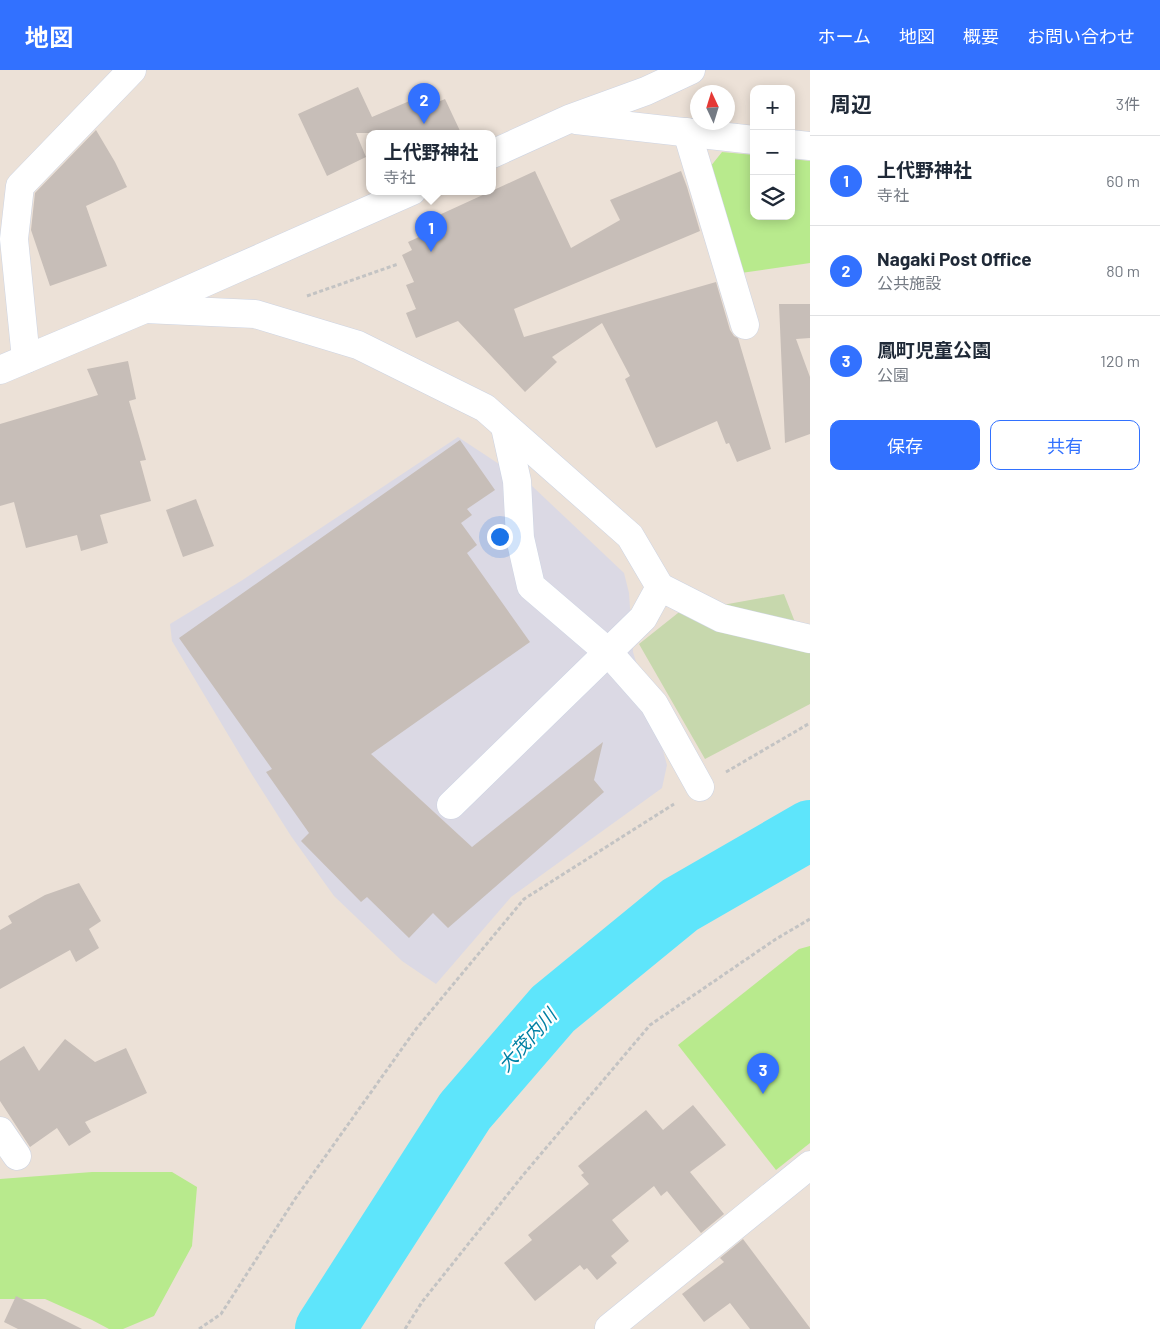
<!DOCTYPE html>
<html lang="ja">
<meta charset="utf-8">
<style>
:root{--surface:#fff;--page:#f2f2f3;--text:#1f2937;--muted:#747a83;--line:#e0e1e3;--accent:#3271ff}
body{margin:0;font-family:Barlow,"Noto Sans JP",sans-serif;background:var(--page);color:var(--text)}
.controls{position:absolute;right:15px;top:15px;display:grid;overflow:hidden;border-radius:10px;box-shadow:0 2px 12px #0003}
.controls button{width:45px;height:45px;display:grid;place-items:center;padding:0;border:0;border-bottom:1px solid var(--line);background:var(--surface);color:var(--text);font:25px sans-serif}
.compass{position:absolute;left:690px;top:15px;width:45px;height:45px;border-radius:50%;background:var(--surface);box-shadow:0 2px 12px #0003;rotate:356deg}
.you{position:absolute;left:499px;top:466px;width:18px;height:18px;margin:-12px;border:4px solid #fff;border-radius:50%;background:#1a73e8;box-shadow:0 0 0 8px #1a73e833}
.badge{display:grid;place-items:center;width:32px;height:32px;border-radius:50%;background:var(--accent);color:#fff;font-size:16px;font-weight:700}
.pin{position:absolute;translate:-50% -41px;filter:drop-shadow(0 1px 2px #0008)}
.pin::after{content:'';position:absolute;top:26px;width:18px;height:15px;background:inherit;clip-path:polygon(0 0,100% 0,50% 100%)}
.popup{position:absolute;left:366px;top:60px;width:130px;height:65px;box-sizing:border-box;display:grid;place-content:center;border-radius:10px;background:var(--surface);filter:drop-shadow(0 1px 4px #0005);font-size:16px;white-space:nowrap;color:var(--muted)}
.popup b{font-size:19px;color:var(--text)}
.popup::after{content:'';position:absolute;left:50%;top:100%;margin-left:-10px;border:10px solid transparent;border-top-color:var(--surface)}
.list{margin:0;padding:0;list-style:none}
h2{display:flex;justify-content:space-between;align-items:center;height:65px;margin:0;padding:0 20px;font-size:21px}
h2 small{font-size:16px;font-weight:400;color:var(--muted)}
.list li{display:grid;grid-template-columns:32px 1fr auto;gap:15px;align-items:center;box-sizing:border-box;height:90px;padding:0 20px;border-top:1px solid var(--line)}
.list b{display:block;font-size:19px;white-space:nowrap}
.list p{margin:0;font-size:16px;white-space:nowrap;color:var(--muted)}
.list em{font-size:16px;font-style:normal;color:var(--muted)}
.actions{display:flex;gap:10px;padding:15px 20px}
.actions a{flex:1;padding:11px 0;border:1px solid var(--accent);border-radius:10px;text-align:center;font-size:18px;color:var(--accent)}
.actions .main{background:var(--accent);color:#fff}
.icon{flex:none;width:28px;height:28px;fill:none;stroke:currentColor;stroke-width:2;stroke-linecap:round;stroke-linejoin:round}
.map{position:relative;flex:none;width:810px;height:1259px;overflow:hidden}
header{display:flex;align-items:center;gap:30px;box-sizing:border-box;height:70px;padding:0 25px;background:var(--accent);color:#fff}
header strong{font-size:24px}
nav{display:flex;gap:28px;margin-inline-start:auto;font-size:18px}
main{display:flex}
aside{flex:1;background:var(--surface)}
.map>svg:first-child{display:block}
.industrial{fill:#dbd9e4}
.green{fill:#b8ea8d}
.cemetery{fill:#c7d8ad}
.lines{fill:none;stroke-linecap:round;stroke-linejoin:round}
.river{stroke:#5ee5fb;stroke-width:60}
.building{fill:#c7beb8}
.minor-casing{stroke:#cdd4e3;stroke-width:29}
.path{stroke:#c3c3c3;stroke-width:3;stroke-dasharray:4 2.5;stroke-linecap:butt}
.minor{stroke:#fff;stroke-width:28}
.labels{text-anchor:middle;stroke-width:4.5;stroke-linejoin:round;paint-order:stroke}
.water-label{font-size:19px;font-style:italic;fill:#0080a4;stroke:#fff}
</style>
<header>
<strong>地図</strong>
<nav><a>ホーム</a><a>地図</a><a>概要</a><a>お問い合わせ</a></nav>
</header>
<main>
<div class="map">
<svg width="810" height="1259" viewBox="0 0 810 1259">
<rect width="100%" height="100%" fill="#ece1d7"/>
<path class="industrial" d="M458,367L531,415L624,503L629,523L633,582L657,659L667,695L662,718L511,827L436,914L402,891L334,826L291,766L251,703L172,571L170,554L241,511Z"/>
<g class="green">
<path d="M722,82L754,85V146H791V89L810,91V193L741,203L710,97Z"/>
<path d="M810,876V1073L776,1100L678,975L799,879Z"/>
<path d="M92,1102H172L197,1117L192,1176L154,1246L123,1259H109L92,1250L45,1229H0V1109Z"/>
</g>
<path class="cemetery" d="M784,524L802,570L810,573V634L705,689L639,574L678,543Z"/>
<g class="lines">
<path class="river" d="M325,1259L465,1041L553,939L680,835L810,760"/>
</g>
<g class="building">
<path d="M358,17L372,47L433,21L438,32L445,29L461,63H356L366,87L327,106L298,44Z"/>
<path d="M96,60L115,92L127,117L86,136L107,196L50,216L31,160L35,123Z"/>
<path d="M535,101L571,178L620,150L610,130L681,101L687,117L700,161L514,239L524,267L716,212L730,260L734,266L738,268L771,379L737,392L729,373L726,374L717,351L656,378L625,309L630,306L602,253L552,287L557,292L525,322L458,251L416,268L406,243L416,239L406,215L414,212L402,185L412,180L408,172L430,162L426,151Z"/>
<path d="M779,234H810V268L796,269L810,307V364L785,373Z"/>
<path d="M128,291L136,329L129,331L146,390L140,391L151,431L100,445L108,473L81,481L77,465L26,478L14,432L0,436V354L98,325L87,299Z"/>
<path d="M460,370L495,420L467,439L472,445L461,453L477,475L467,483L530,572L371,684L472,777L603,672L594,710L604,722L448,858L433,843L409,868L367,827L361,832L301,771L309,763L266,702L272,699L179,568Z"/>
<path d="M196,429L214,476L183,487L166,440Z"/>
<path d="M79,813L101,851L89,859L99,878L76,892L70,880L0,919V860L12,853L8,846L45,825Z"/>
<path d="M65,969L95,992L126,978L147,1023L85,1052L91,1062L69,1076L57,1058L30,1077L0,1031V991L24,976L39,1001Z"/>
<path d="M693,1035L726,1075L690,1102L724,1144L701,1163L667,1121L661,1126L654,1116L612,1150L629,1171L611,1186L617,1193L597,1210L587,1198L584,1200L580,1195L535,1231L504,1193L532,1170L528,1165L589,1114L581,1105L584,1103L578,1096L646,1040L663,1060Z"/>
<path d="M743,1169L810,1258V1259H750L730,1233L704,1252L682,1224L724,1192L720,1188Z"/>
<path d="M16,1226L82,1259H18L4,1252Z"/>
</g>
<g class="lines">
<g class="minor-casing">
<g id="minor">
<path d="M576,50L754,70"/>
<path d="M687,62L745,255"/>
<path d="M791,74L810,76"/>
<path d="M492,84L569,49L646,21L691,0"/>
<path d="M145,239L255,244L358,275L485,338L630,466L660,517L643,548L451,735"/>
<path d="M26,289L14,169L20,116L132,0"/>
<path d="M0,300L145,239L412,121"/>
<path d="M505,357L517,411L520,468L531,516L608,582L654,634L700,717"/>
<path d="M660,517L721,548L810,569"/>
<path d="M0,1061L17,1086"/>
<path d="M613,1259L609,1258L810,1095"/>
</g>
</g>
<g class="path">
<path d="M307,226L398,194"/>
<path d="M726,702L810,653"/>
<path d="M199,1259L221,1244L295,1129L416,959L524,829L674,734"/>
<path d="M405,1259L422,1232L524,1104L650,955L776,869L810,849"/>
</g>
<use href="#minor" class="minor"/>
</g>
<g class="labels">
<g class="water-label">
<text transform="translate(527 970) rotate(-48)" y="7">大茂内川</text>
</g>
</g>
</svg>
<div class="controls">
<button>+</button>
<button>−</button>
<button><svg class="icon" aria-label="layers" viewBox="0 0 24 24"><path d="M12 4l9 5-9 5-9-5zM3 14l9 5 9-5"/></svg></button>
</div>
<svg class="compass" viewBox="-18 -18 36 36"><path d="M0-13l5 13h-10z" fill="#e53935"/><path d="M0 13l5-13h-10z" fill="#747a83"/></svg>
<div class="you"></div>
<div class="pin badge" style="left:431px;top:182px">1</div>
<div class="popup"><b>上代野神社</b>寺社</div>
<div class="pin badge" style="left:424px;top:54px">2</div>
<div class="pin badge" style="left:763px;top:1024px">3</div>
</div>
<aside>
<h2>周辺<small>3件</small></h2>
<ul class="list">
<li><span class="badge">1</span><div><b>上代野神社</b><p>寺社</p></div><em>60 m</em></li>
<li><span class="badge">2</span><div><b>Nagaki Post Office</b><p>公共施設</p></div><em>80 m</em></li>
<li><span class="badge">3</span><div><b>鳳町児童公園</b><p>公園</p></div><em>120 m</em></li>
</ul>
<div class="actions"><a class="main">保存</a><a>共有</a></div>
</aside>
</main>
